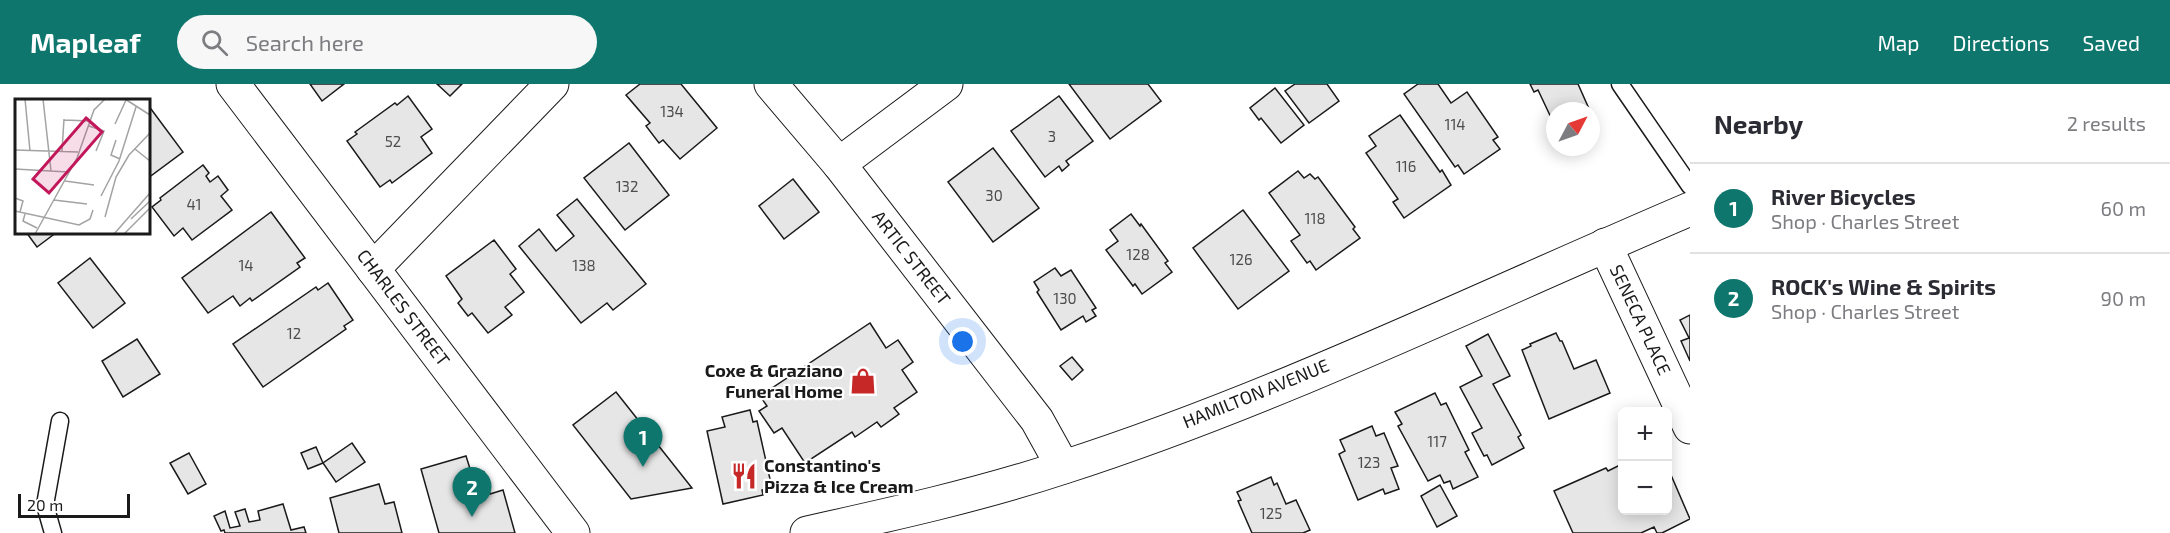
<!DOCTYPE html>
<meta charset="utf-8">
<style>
:root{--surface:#fff;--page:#f7f7f7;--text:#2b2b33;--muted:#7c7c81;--line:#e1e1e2;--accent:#0f766e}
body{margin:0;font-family:"Exo 2",sans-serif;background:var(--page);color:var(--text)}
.controls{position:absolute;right:18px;bottom:18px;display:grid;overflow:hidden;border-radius:9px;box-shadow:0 3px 15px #0003}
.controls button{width:54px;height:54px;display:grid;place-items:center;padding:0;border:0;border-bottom:2px solid var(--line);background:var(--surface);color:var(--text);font:30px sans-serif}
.compass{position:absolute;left:1546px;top:18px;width:54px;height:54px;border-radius:50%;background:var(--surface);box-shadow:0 3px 15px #0003;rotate:49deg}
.scale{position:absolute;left:18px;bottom:15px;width:112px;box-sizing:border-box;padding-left:6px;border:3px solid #1a1a1a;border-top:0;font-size:16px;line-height:21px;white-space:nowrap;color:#1a1a1a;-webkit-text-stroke:4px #fff;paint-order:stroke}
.you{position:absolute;left:963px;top:258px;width:21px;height:21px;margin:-15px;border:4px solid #fff;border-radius:50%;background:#1a73e8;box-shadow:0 0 0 9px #1a73e833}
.badge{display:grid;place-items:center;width:39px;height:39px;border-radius:50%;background:var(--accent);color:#fff;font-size:20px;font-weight:700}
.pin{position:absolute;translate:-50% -50px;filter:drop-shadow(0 2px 3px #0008)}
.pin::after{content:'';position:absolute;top:32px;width:21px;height:18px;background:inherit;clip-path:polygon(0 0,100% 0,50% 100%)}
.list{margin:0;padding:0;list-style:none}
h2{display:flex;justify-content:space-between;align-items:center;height:78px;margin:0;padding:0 24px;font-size:26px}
h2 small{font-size:20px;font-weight:400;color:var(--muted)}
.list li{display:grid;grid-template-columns:39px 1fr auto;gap:18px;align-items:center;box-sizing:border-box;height:90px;padding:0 24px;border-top:2px solid var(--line)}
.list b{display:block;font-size:22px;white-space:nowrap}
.list p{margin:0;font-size:20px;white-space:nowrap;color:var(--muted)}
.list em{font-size:20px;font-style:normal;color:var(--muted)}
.icon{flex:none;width:33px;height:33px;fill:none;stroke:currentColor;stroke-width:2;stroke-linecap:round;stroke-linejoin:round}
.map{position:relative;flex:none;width:1690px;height:449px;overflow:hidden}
header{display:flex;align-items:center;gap:36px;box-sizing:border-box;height:84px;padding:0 30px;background:var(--accent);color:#fff}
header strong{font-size:28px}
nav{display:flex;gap:33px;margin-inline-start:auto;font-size:21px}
.search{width:420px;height:54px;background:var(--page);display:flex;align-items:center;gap:15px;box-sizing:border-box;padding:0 21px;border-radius:33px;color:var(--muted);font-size:22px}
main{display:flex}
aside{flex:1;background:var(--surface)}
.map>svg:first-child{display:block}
.building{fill:#e6e6e6;stroke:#1a1a1a;stroke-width:1.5}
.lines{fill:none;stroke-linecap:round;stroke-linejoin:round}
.lane-casing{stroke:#1a1a1a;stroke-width:19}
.street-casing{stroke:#1a1a1a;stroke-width:35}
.secondary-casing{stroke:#1a1a1a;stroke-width:35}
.lane{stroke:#fff;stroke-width:16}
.street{stroke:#fff;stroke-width:33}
.secondary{stroke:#fff;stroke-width:33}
.labels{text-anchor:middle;stroke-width:4.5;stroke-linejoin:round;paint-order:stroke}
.number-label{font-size:15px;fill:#4d4d4d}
.street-label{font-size:18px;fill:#1a1a1a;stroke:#fff}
.poi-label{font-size:18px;font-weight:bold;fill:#1a1a1a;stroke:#fff;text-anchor:end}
.inset-road{fill:none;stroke:#a3a3a3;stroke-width:1.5}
.view{fill:#c2185b;fill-opacity:0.15;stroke:#c2185b;stroke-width:3}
.inset-edge{fill:none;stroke:#1a1a1a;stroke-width:3}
</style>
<header>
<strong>Mapleaf</strong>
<div class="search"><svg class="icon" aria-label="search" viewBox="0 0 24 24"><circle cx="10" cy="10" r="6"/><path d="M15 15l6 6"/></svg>Search here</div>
<nav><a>Map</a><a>Directions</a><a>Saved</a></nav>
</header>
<main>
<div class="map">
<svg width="1690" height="449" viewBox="0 0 1690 449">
<rect width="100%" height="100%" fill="#fff"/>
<g class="building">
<path d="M310,0H344L322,17Z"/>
<path d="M437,0H462L450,12Z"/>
<path d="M640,0H681L717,44L680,75L663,56L659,59L646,42L650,39L626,11Z"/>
<path d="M1069,0H1148L1161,17L1110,55Z"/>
<path d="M1295,0H1327L1339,17L1309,39L1285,7Z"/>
<path d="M1418,0H1438L1451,19L1467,8L1498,53L1493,56L1500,65L1464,90L1458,81L1455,83L1404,10Z"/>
<path d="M1530,0H1578L1590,27H1555V42L1538,6L1534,8Z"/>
<path d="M1275,4L1304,41L1281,59L1261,34L1259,36L1250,24Z"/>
<path d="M408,12L432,45L421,53L432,69L392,99L390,96L380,103L347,57L357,50L355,48L395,19L397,21Z"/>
<path d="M1059,12L1093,57L1066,77L1069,81L1062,87L1059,82L1045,93L1011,47Z"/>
<path d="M151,25L183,68L148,94V28Z"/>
<path d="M1400,31L1440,88L1442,86L1451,101L1404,134L1393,118L1398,115L1366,69L1376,62L1369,52Z"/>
<path d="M629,59L669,111L625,146L584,94Z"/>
<path d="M993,64L1039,124L993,158L948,98Z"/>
<path d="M203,81L209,89L206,92L210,98L218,92L228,106L221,112L232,126L192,156L183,144L174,152L152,123L161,116L160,114Z"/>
<path d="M1298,87L1304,94L1310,90L1315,95L1318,93L1355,143L1353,145L1360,154L1316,186L1310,177L1307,179L1291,157L1300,151L1269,109Z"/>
<path d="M793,95L819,128L784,155L759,122Z"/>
<path d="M577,115L646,200L613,226L607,219L581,239L519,162L539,145L556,167L574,152L557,131Z"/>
<path d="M1243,126L1289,187L1238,225L1193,164Z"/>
<path d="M271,128L305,174L297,179L300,183L252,217L250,214L240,222L233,212L208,229L182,194Z"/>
<path d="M1131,130L1140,142L1141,140L1168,177L1165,179L1172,188L1142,210L1135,200L1133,202L1106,166L1118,157L1110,146Z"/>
<path d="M26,148H57L37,163Z"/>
<path d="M494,156L516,185L510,190L524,208L505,223L512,231L488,249L472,229L468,232L458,219L462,215L446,192Z"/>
<path d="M90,174L125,219L93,244L58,199Z"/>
<path d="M1055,184L1061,192L1071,186L1096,224L1092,226L1096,232L1086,238L1083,232L1061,246L1037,208L1039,206L1034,198Z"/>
<path d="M328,199L353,236L344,242L346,245L263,303L233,260L316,203L318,206Z"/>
<path d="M1690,231V277L1681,257L1689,254L1680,236Z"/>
<path d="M870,239L886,264L898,256L913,278L902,286L917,308L894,324L899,330L881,343L877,338L855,353L852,348L805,379L782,344L774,349L759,327L767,322L760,312Z"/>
<path d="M1556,249L1560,257H1562L1574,285L1596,276L1610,309L1549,335L1522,266L1531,262L1530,260Z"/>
<path d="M1488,250L1510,292L1493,300L1521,351L1518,353L1524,364L1492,381L1487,371L1484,372L1472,349L1482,344L1460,303L1482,292L1466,262Z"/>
<path d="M137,255L160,290L123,313L102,277Z"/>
<path d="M1072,273L1083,286L1072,296L1060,282Z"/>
<path d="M616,308L692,404L631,415L573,341Z"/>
<path d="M1435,309L1441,321L1446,319L1469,366L1465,368L1478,393L1453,405L1450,397L1444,399L1440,391L1428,397L1398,342L1402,340L1395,328Z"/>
<path d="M750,326L753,338L757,337L772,404L762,406L763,411L723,420L707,347L725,343L722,333Z"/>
<path d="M1372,342L1376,352L1384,349L1398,382L1391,384L1399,405L1385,410L1383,405L1358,416L1339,370L1345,367L1340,356Z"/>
<path d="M352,359L365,378L336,398L323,379Z"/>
<path d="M316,363L323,379L308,385L301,369Z"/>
<path d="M189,369L206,400L188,410L170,379Z"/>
<path d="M466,372L472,391L484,388L490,410L503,406L515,449H439L421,385Z"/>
<path d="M1622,380V426H1668V384L1690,435L1662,449H1657L1654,443L1641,449H1573L1554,407L1606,384L1608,387Z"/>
<path d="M1271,393L1274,401L1277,399L1286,420L1296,416L1310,446L1303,449H1252L1238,417L1241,416L1237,408Z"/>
<path d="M379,400L385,420L394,418L402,449H339L330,414Z"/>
<path d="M1440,401L1457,432L1437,443L1421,412Z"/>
<path d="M283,420L291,446L304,443L306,449H225L224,446L221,447L214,432L225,427L230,444L240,442L235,428L245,425L249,438L260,436L258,427Z"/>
</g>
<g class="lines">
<g class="lane-casing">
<g id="lane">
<path d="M1620,0L1690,102"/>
<path d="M53,449L45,421L60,337"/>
</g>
</g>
<g class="street-casing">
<g id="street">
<path d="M233,0L573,449"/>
<path d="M771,0L839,80L1037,336L1063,383"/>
<path d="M839,80L946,0"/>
<path d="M1605,161L1690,343"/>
<path d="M373,185L552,0"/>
</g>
</g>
<g class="secondary-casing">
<path id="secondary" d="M807,449C893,430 979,411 1064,383C1278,314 1483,213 1690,125"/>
</g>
<use href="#lane" class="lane"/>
<use href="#street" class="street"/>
<use href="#secondary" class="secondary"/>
</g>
<defs>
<g id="shop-bare" transform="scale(2.07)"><path d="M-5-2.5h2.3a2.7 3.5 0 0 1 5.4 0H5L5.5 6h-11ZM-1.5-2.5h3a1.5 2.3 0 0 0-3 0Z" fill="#c62828" stroke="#fff" stroke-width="2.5" paint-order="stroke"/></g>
<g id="restaurant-bare" transform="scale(2.07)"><path d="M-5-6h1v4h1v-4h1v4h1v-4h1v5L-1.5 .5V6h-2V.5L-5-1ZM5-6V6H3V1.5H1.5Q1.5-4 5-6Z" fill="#c62828" stroke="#fff" stroke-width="2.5" paint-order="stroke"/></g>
</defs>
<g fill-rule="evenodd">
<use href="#shop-bare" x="863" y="297"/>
<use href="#restaurant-bare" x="744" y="392"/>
</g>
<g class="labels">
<g class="number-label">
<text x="672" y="33">134</text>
<text x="1455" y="46">114</text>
<text x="1052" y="58">3</text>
<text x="393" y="63">52</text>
<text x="1406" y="88">116</text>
<text x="627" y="108">132</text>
<text x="994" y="117">30</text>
<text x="194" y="126">41</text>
<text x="1315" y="140">118</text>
<text x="1138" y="176">128</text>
<text x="1241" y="181">126</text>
<text x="246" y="187">14</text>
<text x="584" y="187">138</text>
<text x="1065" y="220">130</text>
<text x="294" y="255">12</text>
<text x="1437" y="363">117</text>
<text x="1369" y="384">123</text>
<text x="1271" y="435">125</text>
</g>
<g class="street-label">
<text transform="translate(911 174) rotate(52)" y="6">ARTIC STREET</text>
<text transform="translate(403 224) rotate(53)" y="6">CHARLES STREET</text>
<text transform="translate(1640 236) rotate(65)" y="6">SENECA PLACE</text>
<text transform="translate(1256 310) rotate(-22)" y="6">HAMILTON AVENUE</text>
</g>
<g class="poi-label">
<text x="843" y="293">Coxe &amp; Graziano<tspan x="843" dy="21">Funeral Home</tspan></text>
<text x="764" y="388" text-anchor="start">Constantino's<tspan x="764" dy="21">Pizza &amp; Ice Cream</tspan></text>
</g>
</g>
<g transform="translate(15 15)">
<rect width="135" height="135" fill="#fff"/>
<path class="inset-road" d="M10,0L15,52M28,0L36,72M42,0L75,1M110,0L135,16M49,21L76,22M100,25L111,1M74,27L89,32L81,52M101,41L96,56L105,60M120,50L135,62M0,51L63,53M47,52L49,20M0,70L53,73M50,82L79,86M86,97L104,62L121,8M0,99L8,102L5,113M39,101L72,105M0,112L64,126L75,120L78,111M10,115L8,122L22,129M90,118L101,78L114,56L135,34M116,120L135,102M20,135L62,59L79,11L90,0M99,135L135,94M109,135L135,109"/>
<path class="view" d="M71,19L87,33L34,94L18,80Z"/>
<rect width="135" height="135" class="inset-edge"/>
</g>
</svg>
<div class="controls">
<button>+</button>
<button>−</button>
</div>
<svg class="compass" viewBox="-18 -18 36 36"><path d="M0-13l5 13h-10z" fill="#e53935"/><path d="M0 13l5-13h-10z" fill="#7c7c81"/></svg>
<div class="scale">20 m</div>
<div class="you"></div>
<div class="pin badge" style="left:643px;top:383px">1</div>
<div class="pin badge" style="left:472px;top:433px">2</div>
</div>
<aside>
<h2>Nearby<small>2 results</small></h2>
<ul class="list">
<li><span class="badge">1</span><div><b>River Bicycles</b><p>Shop · Charles Street</p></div><em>60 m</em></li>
<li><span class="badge">2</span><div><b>ROCK's Wine &amp; Spirits</b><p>Shop · Charles Street</p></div><em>90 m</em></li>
</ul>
</aside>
</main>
